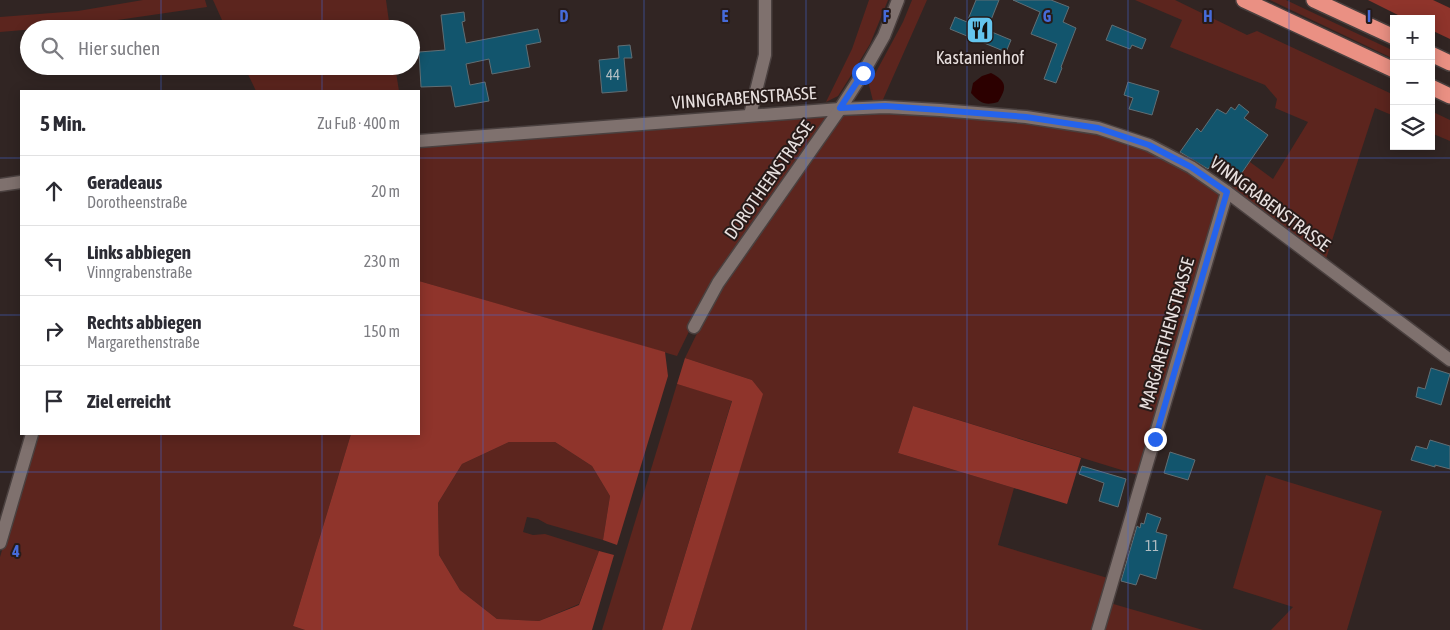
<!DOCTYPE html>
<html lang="de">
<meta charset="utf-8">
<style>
:root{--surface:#fff;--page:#f2f2f3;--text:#2b2b33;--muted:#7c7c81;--line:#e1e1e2}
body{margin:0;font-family:"Asap Condensed",sans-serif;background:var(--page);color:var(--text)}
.controls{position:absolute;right:15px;top:15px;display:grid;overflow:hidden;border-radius:0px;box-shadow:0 2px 12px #0003}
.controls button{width:45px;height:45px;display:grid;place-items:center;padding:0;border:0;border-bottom:1px solid var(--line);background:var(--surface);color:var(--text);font:25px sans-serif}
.stop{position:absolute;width:15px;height:15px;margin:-11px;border:4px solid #2563eb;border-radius:50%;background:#fff}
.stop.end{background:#2563eb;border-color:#fff;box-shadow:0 1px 5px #0008}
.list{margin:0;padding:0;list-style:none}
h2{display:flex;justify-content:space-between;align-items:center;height:65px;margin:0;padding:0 20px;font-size:21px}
h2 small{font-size:16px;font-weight:400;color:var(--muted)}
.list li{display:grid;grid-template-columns:32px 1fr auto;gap:15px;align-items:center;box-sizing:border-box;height:70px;padding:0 20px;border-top:1px solid var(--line)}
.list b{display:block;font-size:19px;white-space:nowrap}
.list p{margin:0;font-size:16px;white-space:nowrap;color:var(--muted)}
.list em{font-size:16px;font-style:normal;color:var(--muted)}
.icon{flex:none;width:28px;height:28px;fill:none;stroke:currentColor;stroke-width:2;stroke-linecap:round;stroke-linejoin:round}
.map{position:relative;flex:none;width:1450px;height:630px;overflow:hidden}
.search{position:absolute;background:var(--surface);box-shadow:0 2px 12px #0003;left:20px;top:20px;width:400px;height:55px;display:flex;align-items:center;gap:12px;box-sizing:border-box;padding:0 18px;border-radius:28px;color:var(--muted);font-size:19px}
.panel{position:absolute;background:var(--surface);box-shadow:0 2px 12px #0003;left:20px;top:90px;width:400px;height:345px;border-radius:0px}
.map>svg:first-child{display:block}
.green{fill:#5c251e}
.forest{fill:#8f342b}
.water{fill:#2c0000}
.building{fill:#12556d;stroke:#616e74}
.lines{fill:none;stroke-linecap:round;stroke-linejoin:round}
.minor-casing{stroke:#4a403f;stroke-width:15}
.motorway-casing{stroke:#4a403f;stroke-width:18}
.minor{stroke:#7f716e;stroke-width:12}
.motorway{stroke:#ea9083;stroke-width:15}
.route{stroke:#2563eb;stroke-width:6}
.grid{fill:none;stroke:#466bd9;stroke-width:1;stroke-opacity:0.55}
.labels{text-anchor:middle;stroke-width:4;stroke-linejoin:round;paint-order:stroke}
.number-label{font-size:15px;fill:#b2bdc2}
.poi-label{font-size:18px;fill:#e8e0df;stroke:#271b19}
.street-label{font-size:18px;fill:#e8e0df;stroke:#271b19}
.grid-label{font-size:16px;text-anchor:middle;font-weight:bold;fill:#466bd9;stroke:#271b19;stroke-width:4;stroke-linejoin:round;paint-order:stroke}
</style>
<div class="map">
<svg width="1450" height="630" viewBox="0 0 1450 630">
<rect width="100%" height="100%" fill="#312523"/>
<g class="green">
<path d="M143,0H205L207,7L83,25L0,32V17L78,11Z"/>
<path d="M213,0H386L390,29H226Z"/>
<path d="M869,0H888L870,44L850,77L838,96L826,102L852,49Z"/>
<path d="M912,0H927L881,104L873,101L869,85L903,22Z"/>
<path d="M1135,0H1175L1247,35L1257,31L1394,95V116L1375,108L1325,262L1231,188L1250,162L1273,179L1308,122L1275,108L1277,99L1265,85L1170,47L1182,20Z"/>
<path d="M1270,0H1286L1394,51V59Z"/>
<path d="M244,66H395L399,91H256Z"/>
<path d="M1431,111L1450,120V141L1431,133Z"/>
<path d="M878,112L1045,124L1096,131L1148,149L1189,172L1217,191L1220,201L1141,476L913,406L898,453L1014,488L998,545L1111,579L1096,630H691L762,394L752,380L685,358L721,284L843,114Z"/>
<path d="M830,115L700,309L677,356L419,281V146Z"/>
<path d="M677,384L732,400L662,630H602Z"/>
<path d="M36,434H351L293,626L305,630H0V557Z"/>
<path d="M509,442H555L592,466L610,496L603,540L547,524L538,519L527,517L523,532L533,535L545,534L599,551L579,604L539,621L497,619L460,590L439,555L438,503L462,464Z"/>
<path d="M1266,475L1382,511L1347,630H1271L1293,607L1233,588Z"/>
<path d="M1110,603L1203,630H1102Z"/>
</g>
<g class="forest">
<path d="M1368,0H1433L1450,8V39L1431,30V19H1406Z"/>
<path d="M419,281L665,352L668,376L617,545L603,540L610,496L592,466L555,442H509L462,464L438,503L439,555L460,590L497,619L539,621L579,605L599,551L614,555L592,630H305L293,626L351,434H419Z"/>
<path d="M685,358L752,380L763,394L691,630H662L732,401L677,384Z"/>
<path d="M913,406L1081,458L1067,504L898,453Z"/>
</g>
<path class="water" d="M991,73C1007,81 1007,88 998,102C985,106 980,103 971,93L973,83L982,76Z"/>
<g class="building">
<path d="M976,0H999L987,30L1011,40L1006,52L950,29L955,17L967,22Z"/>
<path d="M1013,0H1051L1069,7L1063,22L1076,28L1061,67L1062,68L1056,83L1044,79L1057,44L1031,34L1040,12Z"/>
<path d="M464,12L465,21L462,22L466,43L538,29L541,42L526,45L530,67L492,74L489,59L466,64L470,85L485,82L489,101L455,107L451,86L421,87L419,52L445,50L441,15Z"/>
<path d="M1112,25L1146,39L1142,49L1132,45L1130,49L1106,40Z"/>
<path d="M630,45L632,58H624L627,91L602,93L599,60L619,58L618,46Z"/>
<path d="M1128,82L1159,91L1152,115L1129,109L1133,98L1124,95Z"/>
<path d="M1239,104L1249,112L1244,118L1268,135L1241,174L1217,157L1208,169L1180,152L1197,128L1201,132L1217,109L1226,114L1231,107L1235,110Z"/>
<path d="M1431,368L1450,374L1441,405L1416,397L1418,387L1425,389Z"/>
<path d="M1430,440L1450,446V469L1435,465V467L1411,460L1416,446L1427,449Z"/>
<path d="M1170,452L1195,460L1188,480L1164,473Z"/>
<path d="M1082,466L1126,479L1118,507L1099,501L1104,483L1079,474Z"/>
<path d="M1147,513L1161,518L1156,532L1167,535L1156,579L1140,574L1136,585L1121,581L1137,526L1140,528L1141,523L1144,524Z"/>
</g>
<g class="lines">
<g class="minor-casing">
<g id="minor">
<path d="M750,115L765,55V0"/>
<path d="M419,141L840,109L885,107L940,110L1026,117L1098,128L1149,145L1191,167L1227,192L1450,360"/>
<path d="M0,185L21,182"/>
<path d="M694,327L718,283L840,109L863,73L884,36L898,0"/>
<path d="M0,543L32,434"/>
<path d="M1098,630L1227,192"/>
</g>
</g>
<g class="motorway-casing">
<g id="motorway">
<path d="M1244,0L1394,70"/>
<path d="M1314,0L1394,37"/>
<path d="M1431,54L1450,63"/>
<path d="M1431,87L1450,96"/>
</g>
</g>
<use href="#minor" class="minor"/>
<use href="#motorway" class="motorway"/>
</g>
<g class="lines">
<path class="route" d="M863,73L840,108L885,106L940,110L1026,117L1098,128L1149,145L1191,167L1227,192L1155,439"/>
</g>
<path class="grid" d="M161,0V29M322,0V29M483,0V630M644,0V630M806,0V630M967,0V630M1128,0V630M1289,0V630M161,66V91M322,66V91M0,158H21M419,158H1450M0,315H21M419,315H1450M161,434V630M322,434V630M0,472H1450"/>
<defs>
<g id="restaurant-square" transform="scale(1.4375)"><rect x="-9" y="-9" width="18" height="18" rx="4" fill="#64c5ee" stroke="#271b19"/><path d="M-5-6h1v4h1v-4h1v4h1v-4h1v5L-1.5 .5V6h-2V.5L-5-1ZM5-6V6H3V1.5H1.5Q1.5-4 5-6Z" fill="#111"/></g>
</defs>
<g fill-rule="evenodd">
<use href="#restaurant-square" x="980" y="30"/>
</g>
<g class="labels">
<g class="number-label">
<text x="613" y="80">44</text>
<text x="1152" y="551">11</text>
</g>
<g class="poi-label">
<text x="980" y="64">Kastanienhof</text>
</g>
<g class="street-label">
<text transform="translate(744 98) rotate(-4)" y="6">VINNGRABENSTRASSE</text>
<text transform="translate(769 180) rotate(-55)" y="6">DOROTHEENSTRASSE</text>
<text transform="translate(1270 204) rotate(37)" y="6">VINNGRABENSTRASSE</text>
<text transform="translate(1167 334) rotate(-74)" y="6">MARGARETHENSTRASSE</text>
</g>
</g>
<g class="grid-label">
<text x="564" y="22">D</text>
<text x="725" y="22">E</text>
<text x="886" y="22">F</text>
<text x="1047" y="22">G</text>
<text x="1208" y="22">H</text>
<text x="1369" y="22">I</text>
<text x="16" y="557">4</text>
</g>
</svg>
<div class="controls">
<button>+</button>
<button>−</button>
<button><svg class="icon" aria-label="layers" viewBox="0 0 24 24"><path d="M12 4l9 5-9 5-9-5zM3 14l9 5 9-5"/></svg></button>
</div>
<div class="stop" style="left:863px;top:73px"></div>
<div class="stop end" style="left:1155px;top:439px"></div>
<div class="search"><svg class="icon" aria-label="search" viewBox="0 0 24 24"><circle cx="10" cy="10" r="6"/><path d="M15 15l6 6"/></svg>Hier suchen</div>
<section class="panel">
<h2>5 Min.<small>Zu Fuß · 400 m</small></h2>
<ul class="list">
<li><svg class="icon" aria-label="ahead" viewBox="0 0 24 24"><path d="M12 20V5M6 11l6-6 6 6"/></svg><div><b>Geradeaus</b><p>Dorotheenstraße</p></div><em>20 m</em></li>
<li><svg class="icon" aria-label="left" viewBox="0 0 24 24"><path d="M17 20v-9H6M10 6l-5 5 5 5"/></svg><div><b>Links abbiegen</b><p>Vinngrabenstraße</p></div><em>230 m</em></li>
<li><svg class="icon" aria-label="right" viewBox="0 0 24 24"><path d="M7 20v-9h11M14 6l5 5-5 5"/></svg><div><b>Rechts abbiegen</b><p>Margarethenstraße</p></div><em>150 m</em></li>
<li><svg class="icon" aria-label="arrive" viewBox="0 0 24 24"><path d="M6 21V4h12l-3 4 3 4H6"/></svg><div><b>Ziel erreicht</b></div></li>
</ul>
</section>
</div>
